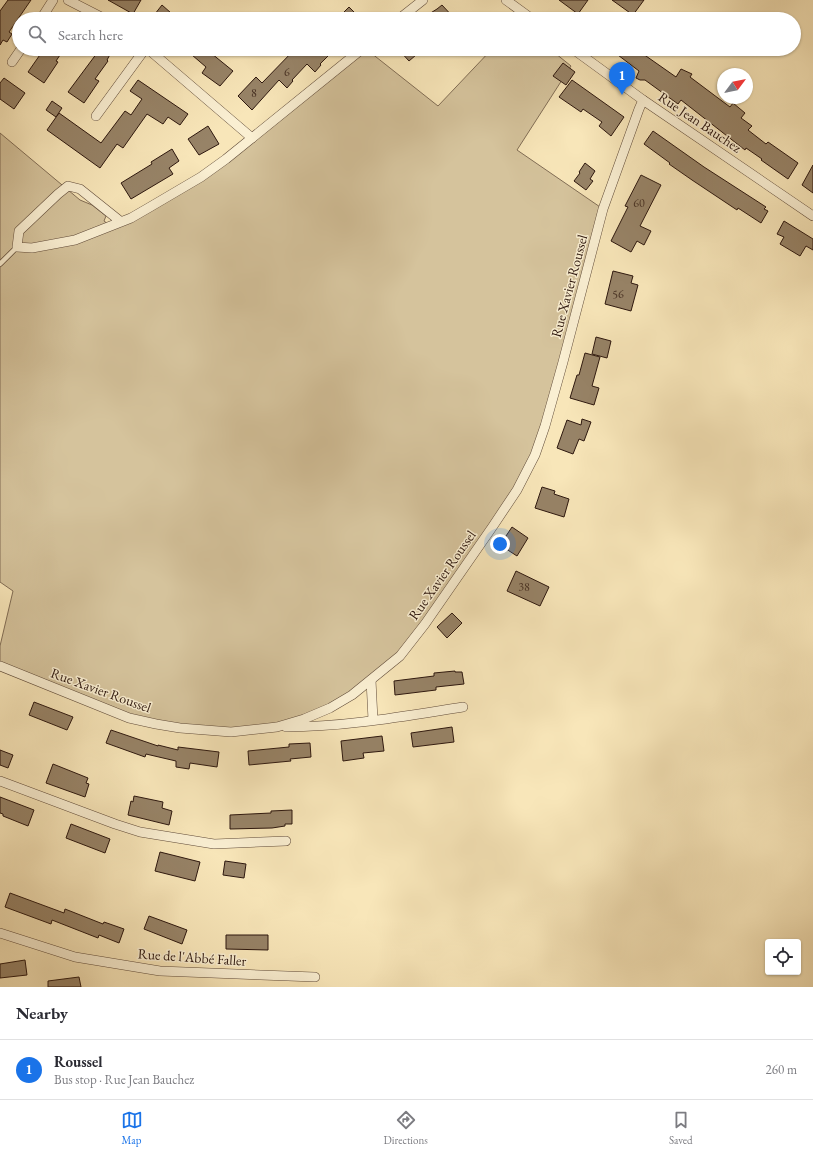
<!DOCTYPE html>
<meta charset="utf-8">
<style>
:root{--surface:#fff;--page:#f2f2f3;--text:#2b2b33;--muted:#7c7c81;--line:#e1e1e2;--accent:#1a73e8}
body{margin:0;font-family:"EB Garamond",serif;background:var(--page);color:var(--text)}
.controls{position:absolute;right:12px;bottom:12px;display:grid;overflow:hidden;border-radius:4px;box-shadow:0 1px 3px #0004}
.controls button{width:36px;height:36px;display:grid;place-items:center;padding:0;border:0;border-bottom:1px solid var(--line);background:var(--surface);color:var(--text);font:20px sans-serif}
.compass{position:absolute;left:717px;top:68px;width:36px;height:36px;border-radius:50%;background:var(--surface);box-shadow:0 1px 3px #0004;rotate:58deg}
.you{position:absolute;left:500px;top:544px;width:14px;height:14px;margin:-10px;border:3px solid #fff;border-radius:50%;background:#1a73e8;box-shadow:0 0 0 6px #1a73e833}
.badge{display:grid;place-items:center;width:26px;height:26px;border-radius:50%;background:var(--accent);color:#fff;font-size:13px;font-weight:700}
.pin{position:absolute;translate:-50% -33px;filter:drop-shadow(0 1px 2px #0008)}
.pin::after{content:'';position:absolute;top:21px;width:14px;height:12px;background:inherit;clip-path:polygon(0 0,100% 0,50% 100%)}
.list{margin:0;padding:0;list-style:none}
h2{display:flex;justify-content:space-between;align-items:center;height:52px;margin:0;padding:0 16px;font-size:17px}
h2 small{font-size:13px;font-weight:400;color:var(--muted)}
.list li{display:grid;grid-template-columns:26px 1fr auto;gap:12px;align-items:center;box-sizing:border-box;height:60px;padding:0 16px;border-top:1px solid var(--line)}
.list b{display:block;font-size:15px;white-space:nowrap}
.list p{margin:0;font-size:13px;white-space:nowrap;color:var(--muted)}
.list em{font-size:13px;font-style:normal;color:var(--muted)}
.icon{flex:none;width:22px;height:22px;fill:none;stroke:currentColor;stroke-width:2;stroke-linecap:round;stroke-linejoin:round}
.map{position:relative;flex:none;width:813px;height:987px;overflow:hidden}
.search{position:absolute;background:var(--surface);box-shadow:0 1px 3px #0004;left:12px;right:12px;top:12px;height:44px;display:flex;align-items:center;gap:10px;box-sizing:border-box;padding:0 14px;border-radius:22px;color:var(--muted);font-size:15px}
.sheet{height:112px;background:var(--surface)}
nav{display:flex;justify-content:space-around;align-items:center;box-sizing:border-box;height:56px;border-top:1px solid var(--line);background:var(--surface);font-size:11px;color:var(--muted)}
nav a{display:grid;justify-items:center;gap:2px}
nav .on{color:var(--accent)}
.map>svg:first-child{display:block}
.grass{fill:#d5c39c;stroke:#816d55}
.building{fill:#978367;stroke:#2d170e}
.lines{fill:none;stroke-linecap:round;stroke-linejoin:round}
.lane-casing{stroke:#604b39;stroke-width:6}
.street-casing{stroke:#604b39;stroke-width:10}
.lane{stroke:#faefd2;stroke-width:4.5}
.street{stroke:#faefd2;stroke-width:9}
.labels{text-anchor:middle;stroke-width:3;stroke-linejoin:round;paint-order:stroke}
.number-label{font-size:12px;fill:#483224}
.street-label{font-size:14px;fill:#2d170e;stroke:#faefd2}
</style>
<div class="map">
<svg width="813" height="987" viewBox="0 0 813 987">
<rect width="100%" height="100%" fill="#f8e6b9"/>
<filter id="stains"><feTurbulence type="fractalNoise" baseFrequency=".005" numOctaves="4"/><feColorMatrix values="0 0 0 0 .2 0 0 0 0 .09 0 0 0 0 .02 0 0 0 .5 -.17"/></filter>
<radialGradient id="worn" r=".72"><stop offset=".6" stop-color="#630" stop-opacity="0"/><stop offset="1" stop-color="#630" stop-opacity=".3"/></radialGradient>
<path class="grass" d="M366,49L438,106L492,49H550L571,66L517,150L603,209L535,455L425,624L371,680L304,719L231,732L156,724L0,666V646L13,591L0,582V133L80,200L92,205L106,216L104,221L112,227L239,153Z"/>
<g class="building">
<path d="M8,0H31L9,32L12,34L7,42L3,40L0,45V11Z"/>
<path d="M108,0H141L133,14Z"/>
<path d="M559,0H588L578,14Z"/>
<path d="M612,0H644L633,15Z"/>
<path d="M162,5L171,13L166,19H151Z"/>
<path d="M442,5L455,19H421L437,9Z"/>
<path d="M349,7L361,19H337Z"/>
<path d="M44,49H64L56,61L58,62L44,83L28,72Z"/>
<path d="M100,49H113L107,60L108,61L95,79L99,81L84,103L68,92Z"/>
<path d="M185,49H206L233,71L220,86L202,73L206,67Z"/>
<path d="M295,49H321L328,56L320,64L321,65L315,72L307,64L292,80L293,81L287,88L279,80L252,110L238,96L256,77L262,83Z"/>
<path d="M398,49H423L409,61Z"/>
<path d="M610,49H636L676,77L681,69L692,74L690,77L730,107L733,103L745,113L741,118L752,126L748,130L766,144L768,142L798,163L788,179L761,160L762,159L746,148L745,150L681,100L678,104L645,80H640L636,78L639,71Z"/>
<path d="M563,63L575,72L566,85L553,76Z"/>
<path d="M4,78L25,93L14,109L0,99V83Z"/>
<path d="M138,80L188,114L180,125L168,117L163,124L147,114L123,148L117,144L100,168L47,130L59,113L101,143L125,111L131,115L142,99L130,91Z"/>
<path d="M572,80L624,117L611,136L599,126L602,122L583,109L581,112L559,97Z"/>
<path d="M52,101L62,108L56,117L46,110Z"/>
<path d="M208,126L219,144L199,155L188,139Z"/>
<path d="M653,131L704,167L766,207L764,209L768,211L761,223L738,208L737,210L692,180L669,164L670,163L644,144Z"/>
<path d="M172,149L179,161L169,168L173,174L131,199L121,183L152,164L151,162Z"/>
<path d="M585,163L595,171L590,179L593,181L586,190L574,181L580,173L579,172Z"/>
<path d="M813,165V193L802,185Z"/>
<path d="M641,175L661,185L640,226L651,231L644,245L637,241L631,252L611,241L628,207L625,206Z"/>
<path d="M784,221L813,239V250L806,246L800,256L780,244L784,237L777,234Z"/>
<path d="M613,271L633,276L631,283L638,285L631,311L605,304Z"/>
<path d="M596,337L611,341L607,358L592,354Z"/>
<path d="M585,353L600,357L592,386L599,388L594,405L570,398L577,375H579Z"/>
<path d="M582,419L591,422L584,441L579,439L573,454L557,448L567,420L581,425Z"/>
<path d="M542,487L555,491L554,494L569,499L564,517L535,508Z"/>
<path d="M512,527L528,538L517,556L500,545Z"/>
<path d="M516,571L549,587L540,606L507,591Z"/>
<path d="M452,613L462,623L447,638L437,627Z"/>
<path d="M455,671V672H462L464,684L436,687V690L395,695L394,681L434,676V673Z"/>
<path d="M34,702L73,717L67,730L29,715Z"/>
<path d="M452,727L454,742L413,747L411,733Z"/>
<path d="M111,730L158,746V745L178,750V747L219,752L217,767L190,763L189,769L176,767V761L146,754L145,757L106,743Z"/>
<path d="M382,736L384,751L363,753L364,758L343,761L341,741Z"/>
<path d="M310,743L311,757L290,759L291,761L249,765L248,751L289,747V744Z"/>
<path d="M0,750L13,755L8,768L0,765Z"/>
<path d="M53,764L88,778L86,783L89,784L85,797L46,783Z"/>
<path d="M134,796L163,802L162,808L172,811L169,825L128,815L131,801L133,802Z"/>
<path d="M0,797L34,810L28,826L3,816V814L0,813Z"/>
<path d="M292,810V824H285V826L272,828L230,829V815L271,813V811Z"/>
<path d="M71,824L110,839L105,853L66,838Z"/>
<path d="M160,852L200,862L195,881L155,871Z"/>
<path d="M225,861L246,864L244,878L223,875Z"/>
<path d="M10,893L64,913L65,909L103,924L104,922L124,929L119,943L99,935L98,938L52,920L51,924L5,907Z"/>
<path d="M149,916L187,930L182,944L144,929Z"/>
<path d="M226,935H268V950L226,949Z"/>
<path d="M25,960L27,975L0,978V964Z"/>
<path d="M79,977L81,987H48V981Z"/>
</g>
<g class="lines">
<g class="lane-casing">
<path id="lane" d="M0,264L17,247"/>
</g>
<g class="street-casing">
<g id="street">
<path d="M68,0L105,19"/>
<path d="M506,0L532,19"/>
<path d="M41,19L53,0"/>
<path d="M399,19L423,0"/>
<path d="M148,49L252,138"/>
<path d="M573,49L643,100L813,216"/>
<path d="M12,62L21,49"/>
<path d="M96,116L145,49"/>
<path d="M120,221L80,189L68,186L58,194L19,231L17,247L32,248L75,240L131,218L150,207L201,177L226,159L362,49"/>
<path d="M0,666L129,718L156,724L180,728L231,732L277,727L304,719L330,708L352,695L400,656L425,624L493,526L517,490L535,455L545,426L563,362L603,209L639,109L643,100"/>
<path d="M371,680L373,720"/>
<path d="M286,727C345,727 405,716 463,707"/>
<path d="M0,781L115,824L140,832L214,844L286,841"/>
<path d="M0,933L75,957L160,971L315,977"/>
</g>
</g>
<use href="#lane" class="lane"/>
<use href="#street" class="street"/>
</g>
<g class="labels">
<g class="number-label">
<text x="287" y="76">6</text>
<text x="254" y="97">8</text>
<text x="639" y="207">60</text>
<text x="618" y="298">56</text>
<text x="524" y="591">38</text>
</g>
<g class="street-label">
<text transform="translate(700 122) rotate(34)" y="5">Rue Jean Bauchez</text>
<text transform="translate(569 286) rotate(-75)" y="5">Rue Xavier Roussel</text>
<text transform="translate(442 575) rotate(-55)" y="5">Rue Xavier Roussel</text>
<text transform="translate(101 690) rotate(20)" y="5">Rue Xavier Roussel</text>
<text transform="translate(192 957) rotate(4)" y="5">Rue de l'Abbé Faller</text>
</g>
</g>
<rect width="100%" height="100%" filter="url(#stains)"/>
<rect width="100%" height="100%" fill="url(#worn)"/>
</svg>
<div class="controls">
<button><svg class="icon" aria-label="locate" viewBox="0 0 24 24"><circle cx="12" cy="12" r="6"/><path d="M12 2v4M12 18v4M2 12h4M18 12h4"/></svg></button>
</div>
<svg class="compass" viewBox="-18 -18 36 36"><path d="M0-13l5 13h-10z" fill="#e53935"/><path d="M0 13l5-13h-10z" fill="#7c7c81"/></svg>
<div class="you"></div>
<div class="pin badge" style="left:622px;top:95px">1</div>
<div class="search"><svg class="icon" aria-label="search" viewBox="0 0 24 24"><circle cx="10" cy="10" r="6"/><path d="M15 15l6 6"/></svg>Search here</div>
</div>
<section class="sheet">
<h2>Nearby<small></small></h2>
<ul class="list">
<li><span class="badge">1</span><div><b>Roussel</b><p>Bus stop · Rue Jean Bauchez</p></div><em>260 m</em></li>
</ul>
</section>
<nav>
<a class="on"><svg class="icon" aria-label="map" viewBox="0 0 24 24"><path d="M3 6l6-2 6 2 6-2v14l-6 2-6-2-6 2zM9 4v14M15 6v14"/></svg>Map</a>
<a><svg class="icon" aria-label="directions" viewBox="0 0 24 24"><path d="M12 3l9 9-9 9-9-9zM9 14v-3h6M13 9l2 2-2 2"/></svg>Directions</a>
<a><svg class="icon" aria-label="saved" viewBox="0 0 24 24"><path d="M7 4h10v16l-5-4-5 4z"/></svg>Saved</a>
</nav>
